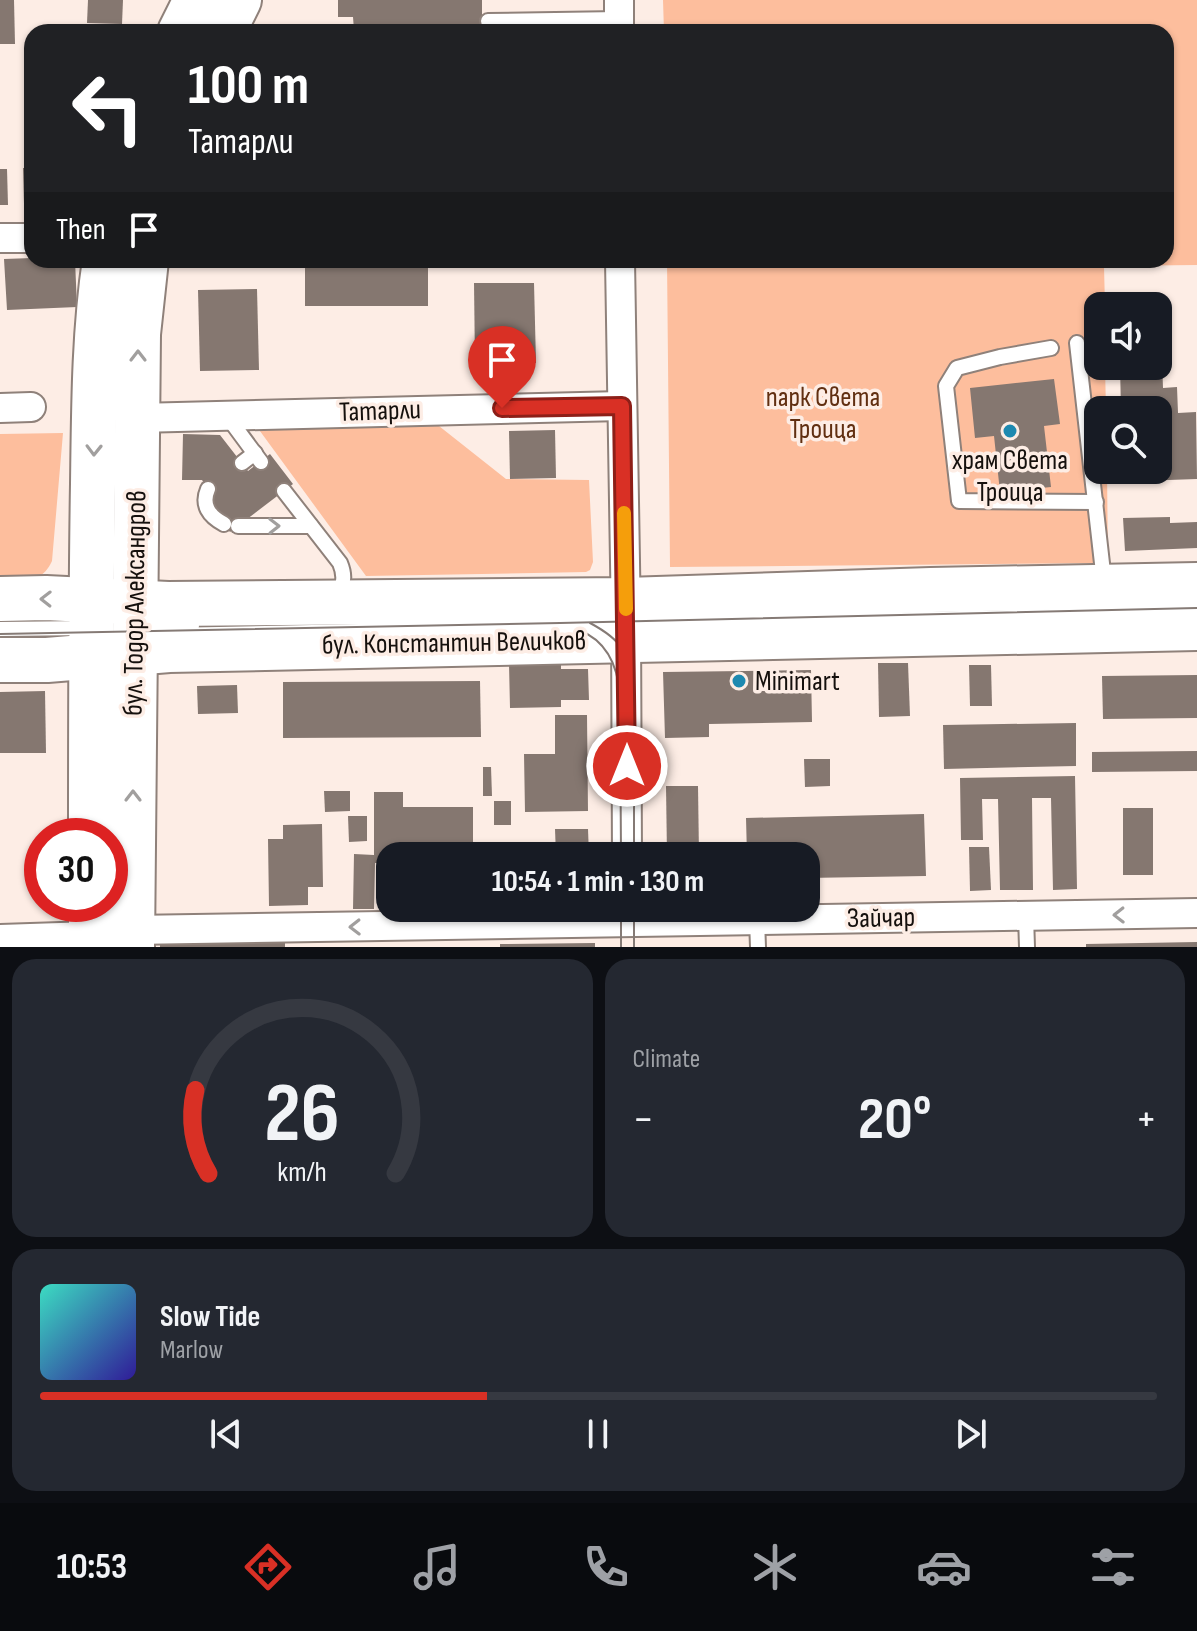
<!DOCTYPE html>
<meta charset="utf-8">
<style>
:root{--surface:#171b24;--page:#242831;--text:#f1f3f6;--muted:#9ea1a6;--line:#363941;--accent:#d93025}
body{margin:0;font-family:"Sofia Sans Condensed",sans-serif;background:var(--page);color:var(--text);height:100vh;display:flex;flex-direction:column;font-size:30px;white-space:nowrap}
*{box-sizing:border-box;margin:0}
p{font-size:26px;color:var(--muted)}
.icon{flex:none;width:44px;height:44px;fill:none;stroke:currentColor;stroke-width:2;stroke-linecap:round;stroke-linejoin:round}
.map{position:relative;height:947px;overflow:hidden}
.panel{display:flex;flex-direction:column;gap:12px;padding:12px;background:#0d0f14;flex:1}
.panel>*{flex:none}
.hud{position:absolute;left:24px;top:24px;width:1150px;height:244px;border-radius:24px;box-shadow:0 2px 6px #0004;background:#202124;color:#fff;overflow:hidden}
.controls{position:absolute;left:1084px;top:292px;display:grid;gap:16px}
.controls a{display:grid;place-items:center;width:88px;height:88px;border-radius:16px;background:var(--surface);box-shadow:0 2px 6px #0004;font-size:40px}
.speed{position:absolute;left:24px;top:818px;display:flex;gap:16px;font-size:40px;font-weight:700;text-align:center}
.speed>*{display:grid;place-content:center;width:104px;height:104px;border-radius:50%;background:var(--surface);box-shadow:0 2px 6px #0004;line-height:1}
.speed .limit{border:12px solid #d22;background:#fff;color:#111}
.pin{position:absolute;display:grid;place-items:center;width:68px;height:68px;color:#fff;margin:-82px -34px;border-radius:50% 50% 50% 0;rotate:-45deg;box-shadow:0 0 8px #0007}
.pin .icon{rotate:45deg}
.me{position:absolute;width:88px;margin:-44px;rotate:0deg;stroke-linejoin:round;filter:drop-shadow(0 0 6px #0008)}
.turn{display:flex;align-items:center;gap:28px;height:168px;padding:0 32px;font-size:36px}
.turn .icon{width:104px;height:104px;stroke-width:2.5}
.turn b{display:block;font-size:56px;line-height:68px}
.then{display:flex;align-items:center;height:76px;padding:0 32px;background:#0003;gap:16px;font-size:30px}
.big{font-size:60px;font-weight:700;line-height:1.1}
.panel .tile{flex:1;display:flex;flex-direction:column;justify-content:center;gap:12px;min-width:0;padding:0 28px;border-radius:24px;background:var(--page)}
.panel .dial{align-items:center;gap:0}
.dial svg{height:208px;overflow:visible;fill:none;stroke:var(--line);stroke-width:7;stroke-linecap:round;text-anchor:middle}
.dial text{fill:var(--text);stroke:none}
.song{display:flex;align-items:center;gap:24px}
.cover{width:96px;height:96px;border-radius:12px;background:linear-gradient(135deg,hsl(170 70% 55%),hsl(250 70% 35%))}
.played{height:8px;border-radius:4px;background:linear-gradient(90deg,var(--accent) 40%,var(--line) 40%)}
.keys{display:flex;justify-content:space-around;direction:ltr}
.heat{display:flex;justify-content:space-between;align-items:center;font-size:44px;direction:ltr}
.panel .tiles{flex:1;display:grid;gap:12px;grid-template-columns:1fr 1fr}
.tile:last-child{grid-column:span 2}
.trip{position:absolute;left:376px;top:842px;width:444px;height:80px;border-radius:24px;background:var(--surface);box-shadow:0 2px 6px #0004;font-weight:700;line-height:80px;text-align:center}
.menu{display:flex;height:128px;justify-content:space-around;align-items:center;background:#090b0e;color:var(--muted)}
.menu .icon{width:56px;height:56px}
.menu .on{color:var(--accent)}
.menu b{font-size:36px;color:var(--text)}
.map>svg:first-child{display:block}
.green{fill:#fdbe9d}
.building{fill:#857770}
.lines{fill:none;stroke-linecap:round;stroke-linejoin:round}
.lane-casing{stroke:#8f817a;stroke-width:18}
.street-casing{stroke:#8f817a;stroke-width:32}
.primary-casing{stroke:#8f817a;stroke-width:48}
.lane{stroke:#fff;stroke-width:14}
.street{stroke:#fff;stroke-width:28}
.primary{stroke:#fff;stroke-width:44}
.tram{stroke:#857a75;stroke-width:2}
.oneway{stroke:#a19f9e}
.route-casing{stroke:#8d1f18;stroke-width:20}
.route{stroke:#d93025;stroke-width:14}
.slow{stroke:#f59e0b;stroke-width:14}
.poi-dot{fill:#1e89b0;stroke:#fdede5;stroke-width:3}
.labels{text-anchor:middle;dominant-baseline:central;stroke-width:7;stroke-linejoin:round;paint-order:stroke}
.park-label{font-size:28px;fill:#612f11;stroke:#fdede5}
.street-label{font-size:28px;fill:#15100d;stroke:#fdede5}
.poi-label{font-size:28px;fill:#15100d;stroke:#fdede5}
</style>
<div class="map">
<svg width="1197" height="947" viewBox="0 0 1197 947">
<rect width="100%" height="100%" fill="#fdede5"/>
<g class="green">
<path d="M 663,0 L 1197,0 L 1197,265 L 1104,266 L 1105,306 L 1098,306 L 1098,366 L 1105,366 L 1106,410 L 1098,410 L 1098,470 L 1107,470 L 1108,563 L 670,567 L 667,260 L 1166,260 L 1166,32 L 664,32 Z"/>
<path d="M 439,426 L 506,479 L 589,480 L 593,562 L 590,570 L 586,572 L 366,576 L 257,427 Z"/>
<path d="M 63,433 L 52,561 C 41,585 23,580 0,580 L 0,434 Z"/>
</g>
<g class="building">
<path d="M 0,0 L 14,0 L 15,44 L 0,44 Z"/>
<path d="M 88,0 L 123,0 L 122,24 L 87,23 Z"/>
<path d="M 338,0 L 482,0 L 482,32 L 425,32 L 425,29 L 354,30 L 353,17 L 338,17 Z"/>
<path d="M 23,168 L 32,168 L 32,204 L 24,204 Z"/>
<path d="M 0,169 L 7,169 L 8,205 L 0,205 Z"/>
<path d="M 32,258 L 32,260 L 75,260 L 77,307 L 7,310 L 4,259 Z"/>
<rect x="305" y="265" width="123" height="41"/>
<path d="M 474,283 L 534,283 L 536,363 L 475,364 Z"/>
<path d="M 257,289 L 259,370 L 200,371 L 198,290 Z"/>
<path d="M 1158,361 L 1162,361 L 1163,388 L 1177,387 L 1178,413 L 1196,412 L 1197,479 L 1140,481 L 1140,470 L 1158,470 L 1158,410 L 1121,410 L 1120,366 L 1158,366 Z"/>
<path d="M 1054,379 L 1060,424 L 1044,426 L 1051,487 L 1000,492 L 994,436 L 975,438 L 970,388 Z"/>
<path d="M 555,430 L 556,478 L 510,479 L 509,431 Z"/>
<path d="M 183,434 L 220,435 L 248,471 L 270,454 L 293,484 L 230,532 L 208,502 L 214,497 L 202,480 L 182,480 Z"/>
<path d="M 1170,517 L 1170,523 L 1197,522 L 1197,548 L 1125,551 L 1123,518 Z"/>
<path d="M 878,663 L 908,663 L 910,716 L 879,717 Z"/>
<path d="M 509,664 L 561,664 L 561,669 L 588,669 L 589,700 L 561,700 L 561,707 L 510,708 Z"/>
<path d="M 969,665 L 991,665 L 992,706 L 970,706 Z"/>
<path d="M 811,670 L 812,722 L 709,724 L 709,737 L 665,738 L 663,672 Z"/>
<path d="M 1197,675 L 1197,718 L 1103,719 L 1102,676 Z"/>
<path d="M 480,681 L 481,737 L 283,738 L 283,682 Z"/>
<path d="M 237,685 L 238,713 L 198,714 L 197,686 Z"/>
<path d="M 45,691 L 46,753 L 0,753 L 0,692 Z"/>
<path d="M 555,715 L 587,715 L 588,811 L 525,812 L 524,754 L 555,754 Z"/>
<path d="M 1076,723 L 1076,766 L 944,769 L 943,725 Z"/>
<path d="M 1197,751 L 1197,771 L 1092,772 L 1092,752 Z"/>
<path d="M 804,759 L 830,759 L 830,786 L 805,787 Z"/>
<path d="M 483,767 L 491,767 L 492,796 L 483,796 Z"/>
<path d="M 1075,776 L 1077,889 L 1053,890 L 1051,798 L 1032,798 L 1033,890 L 1000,890 L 998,799 L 982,799 L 983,840 L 961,840 L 960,778 Z"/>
<path d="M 666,786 L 698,786 L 699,856 L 667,856 Z"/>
<path d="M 324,791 L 350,791 L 350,811 L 325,812 Z"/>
<path d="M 374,792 L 403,792 L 403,807 L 473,807 L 473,856 L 390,856 L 390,863 L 375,863 L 374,909 L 353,909 L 354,854 L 374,855 Z"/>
<rect x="494" y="801" width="17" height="24"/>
<rect x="1123" y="808" width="30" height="67"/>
<path d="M 924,814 L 926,876 L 806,878 L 806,856 L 747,856 L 746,818 Z"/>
<path d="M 348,816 L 367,816 L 367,841 L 349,842 Z"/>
<path d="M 322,824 L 323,887 L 308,887 L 308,905 L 269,906 L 268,839 L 283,839 L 283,825 Z"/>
<path d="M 555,829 L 588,829 L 589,856 L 556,856 Z"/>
<path d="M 969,847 L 989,847 L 991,890 L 970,891 Z"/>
<path d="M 285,941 L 285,947 L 160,947 L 160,943 Z"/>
<path d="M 1197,942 L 1197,947 L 1086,947 L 1086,944 Z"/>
<path d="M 595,943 L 595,947 L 500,947 L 500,944 Z"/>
</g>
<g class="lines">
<defs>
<g id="lane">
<path d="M 488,21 L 619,19"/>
<path d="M 1077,343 L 1104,581"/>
<path d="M 1051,348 L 1000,357 L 957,368 L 946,386 L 959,501 L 1096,502"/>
<path d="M 227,416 L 261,462"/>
<path d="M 242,463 L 255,453"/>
<path d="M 208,489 C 201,505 209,516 224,524"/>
<path d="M 284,491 L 340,563 C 345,575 345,586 335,596"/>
<path d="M 238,526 L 311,526"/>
<path d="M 140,627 L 192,626"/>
<path d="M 0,629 L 88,628"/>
<path d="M 1026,916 L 1027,947"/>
<path d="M 757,920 L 758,947"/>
</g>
<g id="street">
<path d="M 619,0 L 619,32"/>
<path d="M 0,238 L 32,238"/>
<path d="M 620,260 L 626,622 L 627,856"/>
<path d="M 0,408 L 31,407"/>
<path d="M 138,418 L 622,406"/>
<path d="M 132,930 L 1197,913"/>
<path d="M 0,939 L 91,936"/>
</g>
<g id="primary">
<path d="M 180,32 L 196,0"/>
<path d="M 223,32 L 239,0"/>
<path d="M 0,599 L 46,598 L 168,604 L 626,600 L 931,590 L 1197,585"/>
<path d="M 0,660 L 47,660 L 169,650 L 1197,628"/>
<path d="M 91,836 C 91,719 91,601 93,484 C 94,410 94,334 105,260"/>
<path d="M 91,947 L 91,904"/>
<path d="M 132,947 L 138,334 L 146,260"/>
</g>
</defs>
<use href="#lane" class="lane-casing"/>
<use href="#street" class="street-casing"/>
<use href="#primary" class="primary-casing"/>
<use href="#lane" class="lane"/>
<use href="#street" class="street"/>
<use href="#primary" class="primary"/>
<g class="tram">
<path d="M 590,623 C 624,641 629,654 634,690 L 634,856"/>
<path d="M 579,630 C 607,641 618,667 620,696 L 621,856"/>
<path d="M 0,634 L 560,623 L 1197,608"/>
<path d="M 621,908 L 621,947"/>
<path d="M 634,908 L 634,947"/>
</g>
</g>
<defs><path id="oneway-chevron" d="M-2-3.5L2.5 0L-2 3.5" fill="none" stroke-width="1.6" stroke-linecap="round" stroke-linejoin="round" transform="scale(2)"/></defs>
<g class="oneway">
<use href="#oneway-chevron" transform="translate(138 356) rotate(-90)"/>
<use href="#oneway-chevron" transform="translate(94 450) rotate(91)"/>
<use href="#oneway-chevron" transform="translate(274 526) rotate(-1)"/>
<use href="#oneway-chevron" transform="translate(46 599) rotate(-179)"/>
<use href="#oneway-chevron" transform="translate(133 796) rotate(-90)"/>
<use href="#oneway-chevron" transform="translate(1119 915) rotate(179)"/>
<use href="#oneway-chevron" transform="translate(355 927) rotate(179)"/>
</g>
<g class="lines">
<defs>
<path id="route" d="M 502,408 L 622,406 L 627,766"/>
</defs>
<use href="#route" class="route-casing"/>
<use href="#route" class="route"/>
<path class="slow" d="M 624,513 L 626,609"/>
</g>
<g class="poi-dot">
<circle cx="1010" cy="431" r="8"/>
<circle cx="739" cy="681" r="8"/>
</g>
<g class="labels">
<g class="park-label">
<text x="823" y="397">парк Света<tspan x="823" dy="32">Троица</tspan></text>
</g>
<g class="street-label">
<text transform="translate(380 411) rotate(-2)">Татарли</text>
<text transform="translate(135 603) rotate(-89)">бул. Тодор Александров</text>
<text transform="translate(454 643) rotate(-1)">бул. Константин Величков</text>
<text transform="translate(881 918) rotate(-1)">Зайчар</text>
</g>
<g class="poi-label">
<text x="1010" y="460">храм Света<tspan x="1010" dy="32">Троица</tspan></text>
<text x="755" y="681" text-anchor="start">Minimart</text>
</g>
</g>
</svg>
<div class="controls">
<a><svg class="icon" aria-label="sound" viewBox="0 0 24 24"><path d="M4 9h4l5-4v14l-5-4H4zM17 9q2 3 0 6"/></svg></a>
<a><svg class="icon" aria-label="search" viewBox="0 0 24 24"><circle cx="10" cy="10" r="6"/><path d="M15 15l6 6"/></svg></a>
</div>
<div class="speed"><div class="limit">30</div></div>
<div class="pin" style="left:502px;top:408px;background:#d93025"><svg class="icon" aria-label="arrive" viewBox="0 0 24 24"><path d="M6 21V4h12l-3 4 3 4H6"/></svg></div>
<svg class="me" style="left:627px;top:766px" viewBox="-20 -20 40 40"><circle r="17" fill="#d93025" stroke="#fff" stroke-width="3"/><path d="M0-11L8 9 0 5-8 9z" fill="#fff"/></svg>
<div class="trip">10:54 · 1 min · 130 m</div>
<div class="hud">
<div class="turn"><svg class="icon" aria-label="left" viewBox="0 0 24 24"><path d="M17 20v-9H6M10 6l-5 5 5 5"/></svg><div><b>100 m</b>Татарли</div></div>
<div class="then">Then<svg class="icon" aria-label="arrive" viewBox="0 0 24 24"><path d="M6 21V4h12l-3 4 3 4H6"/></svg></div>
</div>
</div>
<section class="panel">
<div class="tiles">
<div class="tile dial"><svg viewBox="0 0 100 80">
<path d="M14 69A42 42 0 1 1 86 69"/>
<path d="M14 69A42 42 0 0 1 9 37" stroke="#d93025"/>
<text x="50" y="56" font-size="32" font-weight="700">26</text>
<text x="50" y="72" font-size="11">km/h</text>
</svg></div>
<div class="tile"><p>Climate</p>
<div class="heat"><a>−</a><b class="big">20°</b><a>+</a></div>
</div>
<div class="tile">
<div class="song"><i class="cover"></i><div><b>Slow Tide</b><p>Marlow</p></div></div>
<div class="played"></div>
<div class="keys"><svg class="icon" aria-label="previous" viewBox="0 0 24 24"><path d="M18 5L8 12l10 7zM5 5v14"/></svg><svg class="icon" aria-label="pause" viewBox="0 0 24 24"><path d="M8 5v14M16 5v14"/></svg><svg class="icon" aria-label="next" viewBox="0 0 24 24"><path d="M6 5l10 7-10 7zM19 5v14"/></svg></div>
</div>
</div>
</section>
<nav class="menu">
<b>10:53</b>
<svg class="icon on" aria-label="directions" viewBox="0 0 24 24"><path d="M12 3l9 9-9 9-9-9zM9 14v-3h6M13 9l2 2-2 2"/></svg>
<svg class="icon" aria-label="music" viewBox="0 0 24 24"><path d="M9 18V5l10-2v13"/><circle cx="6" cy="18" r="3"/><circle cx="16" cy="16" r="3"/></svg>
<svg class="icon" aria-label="phone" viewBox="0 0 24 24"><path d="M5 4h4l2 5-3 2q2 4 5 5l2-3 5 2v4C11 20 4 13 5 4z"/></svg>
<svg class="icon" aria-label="climate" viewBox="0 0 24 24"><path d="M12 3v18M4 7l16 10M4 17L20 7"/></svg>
<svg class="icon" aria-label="car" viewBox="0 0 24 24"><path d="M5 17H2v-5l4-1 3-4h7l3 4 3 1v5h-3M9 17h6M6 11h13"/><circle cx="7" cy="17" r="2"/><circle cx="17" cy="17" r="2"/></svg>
<svg class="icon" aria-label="filters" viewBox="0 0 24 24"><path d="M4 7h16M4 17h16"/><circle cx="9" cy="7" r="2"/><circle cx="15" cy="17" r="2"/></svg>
</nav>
